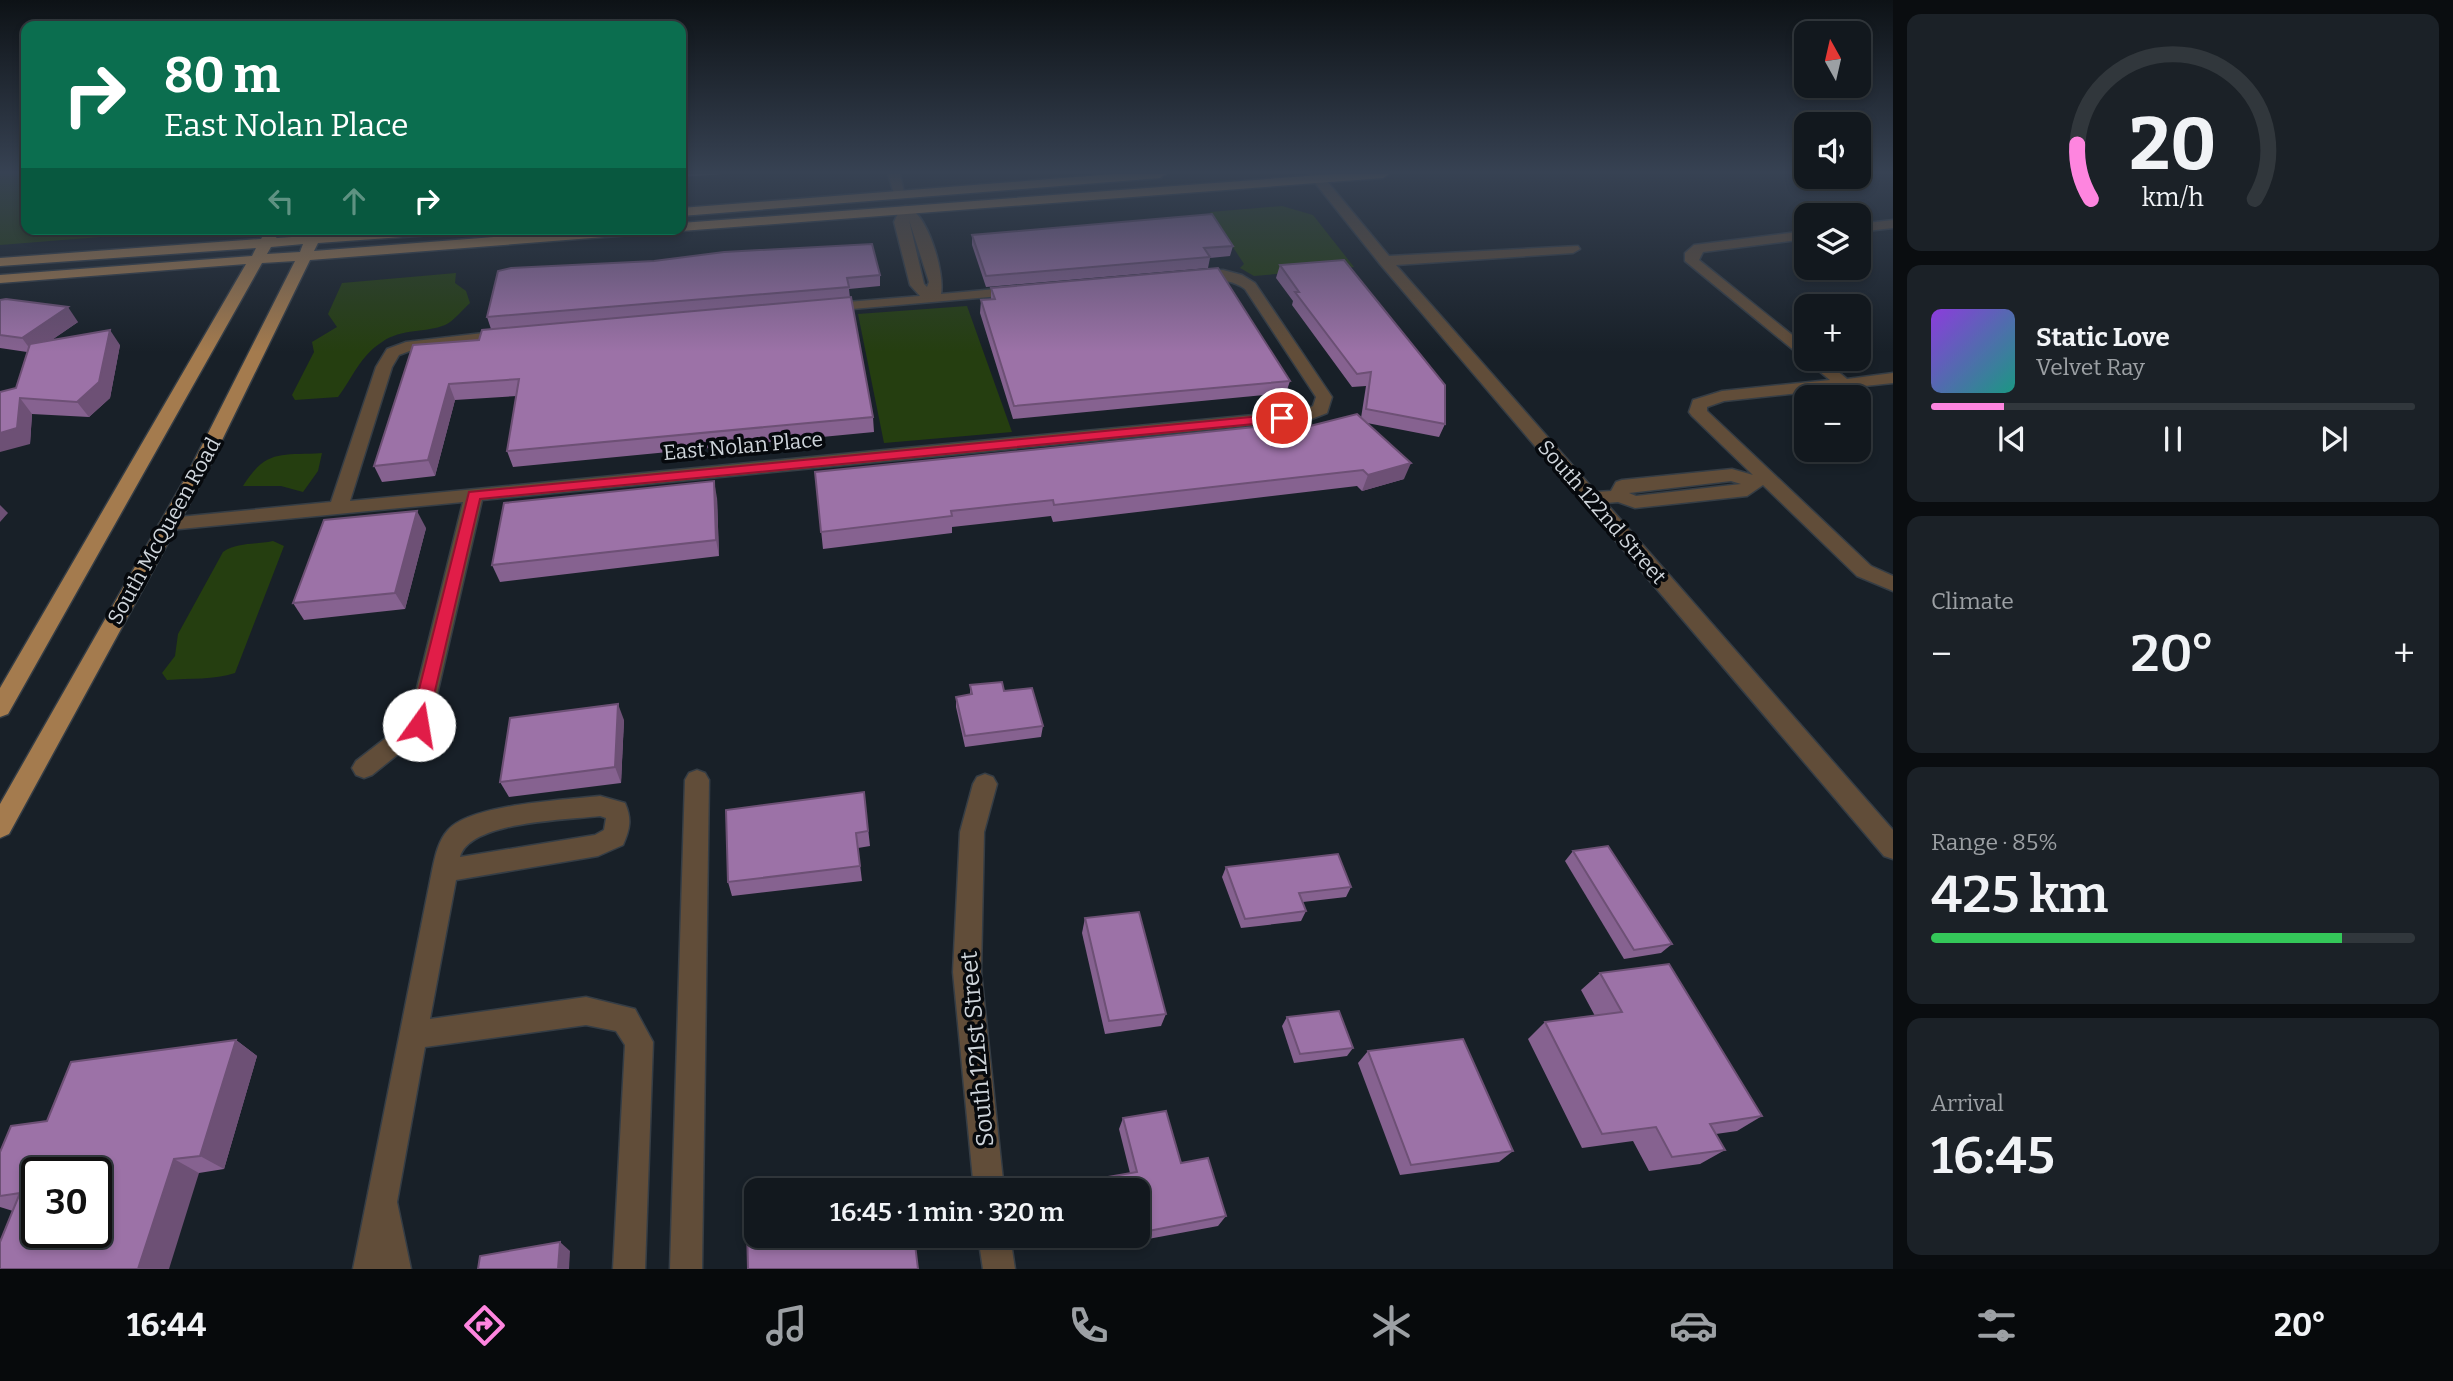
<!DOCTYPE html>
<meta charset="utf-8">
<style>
:root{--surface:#12181e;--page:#1b2127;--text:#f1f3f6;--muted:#9ca0a4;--line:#31373c;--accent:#fe85df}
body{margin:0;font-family:Bitter,serif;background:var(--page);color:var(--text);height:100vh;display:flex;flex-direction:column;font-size:26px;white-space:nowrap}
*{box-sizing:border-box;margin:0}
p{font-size:23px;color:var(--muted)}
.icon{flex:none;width:38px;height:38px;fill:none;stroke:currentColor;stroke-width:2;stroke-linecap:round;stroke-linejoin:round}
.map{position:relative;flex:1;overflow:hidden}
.panel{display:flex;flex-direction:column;gap:14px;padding:14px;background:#0a0d10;width:560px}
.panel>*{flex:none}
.hud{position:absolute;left:21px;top:21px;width:665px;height:214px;border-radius:14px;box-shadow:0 4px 10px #0003,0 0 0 2px var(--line);background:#0b6e4f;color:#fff;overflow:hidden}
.needle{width:46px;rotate:352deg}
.tools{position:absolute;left:1794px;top:21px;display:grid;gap:14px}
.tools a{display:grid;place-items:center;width:77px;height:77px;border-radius:14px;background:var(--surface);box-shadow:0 4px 10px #0003,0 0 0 2px var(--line);font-size:35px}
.speed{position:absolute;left:21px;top:1157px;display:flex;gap:14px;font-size:35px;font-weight:700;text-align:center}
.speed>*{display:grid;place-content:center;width:91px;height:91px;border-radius:50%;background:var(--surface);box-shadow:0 4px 10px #0003,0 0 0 2px var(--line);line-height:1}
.speed .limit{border:4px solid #111;border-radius:10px;background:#fff;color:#111}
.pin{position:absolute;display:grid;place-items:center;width:60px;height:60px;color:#fff;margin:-30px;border:4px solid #fff;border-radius:50%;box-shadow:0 2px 7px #0007}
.me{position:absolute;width:77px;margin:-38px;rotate:13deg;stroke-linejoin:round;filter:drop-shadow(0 0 5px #0008)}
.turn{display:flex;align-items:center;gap:24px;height:147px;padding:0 28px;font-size:32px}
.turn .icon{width:91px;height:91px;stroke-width:2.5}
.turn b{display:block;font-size:49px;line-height:60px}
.lanes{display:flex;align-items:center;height:66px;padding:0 28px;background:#0003;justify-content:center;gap:35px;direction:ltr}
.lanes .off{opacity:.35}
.big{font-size:52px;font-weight:600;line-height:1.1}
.panel .tile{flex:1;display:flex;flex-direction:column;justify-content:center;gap:10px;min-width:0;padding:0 24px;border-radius:14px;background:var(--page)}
.panel .dial{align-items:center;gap:0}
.dial svg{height:182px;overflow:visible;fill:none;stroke:var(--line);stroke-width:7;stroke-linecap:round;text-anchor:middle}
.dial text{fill:var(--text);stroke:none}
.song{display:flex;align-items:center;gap:21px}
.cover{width:84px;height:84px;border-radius:10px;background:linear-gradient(135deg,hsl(270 70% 55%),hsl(170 70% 35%))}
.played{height:7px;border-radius:4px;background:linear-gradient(90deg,var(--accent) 15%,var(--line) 15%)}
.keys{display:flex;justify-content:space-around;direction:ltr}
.heat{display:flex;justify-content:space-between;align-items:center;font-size:38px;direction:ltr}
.charge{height:10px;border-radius:5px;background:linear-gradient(90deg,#34c759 85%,var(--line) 0)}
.trip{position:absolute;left:744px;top:1178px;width:406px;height:70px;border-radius:14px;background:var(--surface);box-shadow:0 4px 10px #0003,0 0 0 2px var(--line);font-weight:600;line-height:70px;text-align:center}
.menu{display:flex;height:112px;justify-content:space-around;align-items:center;background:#070a0c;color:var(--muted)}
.menu .icon{width:49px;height:49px}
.menu .selected{color:var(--accent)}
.menu b{font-size:32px;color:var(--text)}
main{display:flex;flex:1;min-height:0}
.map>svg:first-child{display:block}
.green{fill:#253e10}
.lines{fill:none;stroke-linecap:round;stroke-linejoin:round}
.minor-casing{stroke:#353d45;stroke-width:3}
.major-casing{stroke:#353d45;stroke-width:3}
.minor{fill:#614d39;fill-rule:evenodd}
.major{fill:#a47b4e;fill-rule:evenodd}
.wall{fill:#866290}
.shaded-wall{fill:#6d5075}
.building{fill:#9c72a7;stroke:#6d5075;stroke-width:2;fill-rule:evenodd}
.route{fill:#e11d48;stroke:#92132f;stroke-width:2}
.labels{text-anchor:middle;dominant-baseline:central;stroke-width:7;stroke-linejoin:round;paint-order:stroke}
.street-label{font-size:21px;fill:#cfd5db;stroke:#06090d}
.near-street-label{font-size:24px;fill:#cfd5db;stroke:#06090d}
</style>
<main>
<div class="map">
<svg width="1893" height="1269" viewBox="0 0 1893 1269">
<rect width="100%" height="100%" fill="#182028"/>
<g class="green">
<path d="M 0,174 L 26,174 L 26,229 L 201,229 L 0,245 Z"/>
<path d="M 1282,206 L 1313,215 L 1354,267 L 1254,276 L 1240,268 L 1244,264 L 1210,212 Z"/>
<path d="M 456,273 L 455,283 L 466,291 L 470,303 C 463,309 454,321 445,325 C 426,333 402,328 382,342 C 360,356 353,377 338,397 L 295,400 L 292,395 L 314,352 L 312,342 L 337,327 L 328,314 L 342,283 Z"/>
<path d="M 967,306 L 1012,432 L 884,443 L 858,314 Z"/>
<path d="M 322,453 L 318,471 L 303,492 L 281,486 L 243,486 C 267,448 281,456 322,453 Z"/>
<path d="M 273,541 L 284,546 L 235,673 C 214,680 190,678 167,680 L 162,673 L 175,656 L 178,634 L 223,552 C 238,542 255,545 273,541 Z"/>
</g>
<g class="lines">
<defs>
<g id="minor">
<path d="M 888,174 L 900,174 L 905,197 L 895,197 Z"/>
<path d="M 1308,174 L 1321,174 L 1389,256 L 1578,246 L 1580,249 L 1573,253 L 1396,265 L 1596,492 L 1611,491 L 1616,482 L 1622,480 L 1732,469 L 1753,475 L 1692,416 L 1689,412 L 1693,400 L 1722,391 L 1830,380 L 1685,261 L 1685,253 L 1694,245 L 1806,231 L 1806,239 L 1703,252 L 1699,260 L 1806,346 L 1806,359 L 1823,359 L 1847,379 L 1893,373 L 1893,383 L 1724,401 L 1707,407 L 1707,411 L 1871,566 L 1893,576 L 1893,591 L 1857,576 L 1763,485 L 1747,496 L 1635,508 L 1618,502 L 1606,503 L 1893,830 L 1893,859 L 1884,856 L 1380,264 ZM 1731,481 L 1741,484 L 1636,496 L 1629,493 Z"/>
<path d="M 906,206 C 928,213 945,273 941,294 L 1018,287 L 1025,291 L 1023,294 L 818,312 L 818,306 L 823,304 L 920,296 L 910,285 L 894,222 L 901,207 ZM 909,220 L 929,282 L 927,287 L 924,284 Z"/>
<path d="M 1893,220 L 1893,228 L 1858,232 L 1858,224 Z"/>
<path d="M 1223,270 L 1242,275 L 1255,283 L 1332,397 L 1327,413 L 1309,420 L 482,500 L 430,725 L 427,731 L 372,775 L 364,778 L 356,775 L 352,768 L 356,761 L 409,720 L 463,502 L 169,530 L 159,524 L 169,518 L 331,502 L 376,367 L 387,349 L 406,342 L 509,330 L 517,335 L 515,338 L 415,349 L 399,355 L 392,367 L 350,501 L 1305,410 L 1313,406 L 1316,397 L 1245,289 C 1223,273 1197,285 1186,275 L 1193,271 Z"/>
<path d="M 697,770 L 705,773 L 709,780 L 702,1269 L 670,1269 L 685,780 L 689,773 Z"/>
<path d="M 985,774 L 993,777 L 997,784 L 984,832 L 981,972 L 1004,1190 L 974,1190 L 953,972 L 960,832 L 973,784 L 977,777 Z"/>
<path d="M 600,796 L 625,803 C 632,819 630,829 623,845 L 598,856 L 456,880 L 430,1019 L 586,997 L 635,1009 L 653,1042 L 645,1269 L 613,1269 L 625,1045 L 616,1031 L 586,1025 L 425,1047 L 397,1202 L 411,1269 L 353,1269 L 432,871 C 435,857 438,841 448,830 C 471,804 565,800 600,796 ZM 600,816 L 606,818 L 604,830 L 595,835 L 460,857 C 469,821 568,820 600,816 Z"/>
<path d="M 978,1236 L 1010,1236 L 1015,1269 L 983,1269 Z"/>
</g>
<g id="major">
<path d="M 1113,174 L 1166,174 L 1160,178 L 681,216 L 681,208 Z"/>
<path d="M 1334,174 L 1389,174 L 1383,178 L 681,231 L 676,229 L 681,229 L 681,223 Z"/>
<path d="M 267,229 L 281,229 L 276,238 L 308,236 L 311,229 L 325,229 L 322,235 L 398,229 L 466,229 L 459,233 L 318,243 L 314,251 L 598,229 L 663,229 L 656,233 L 310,260 L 204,477 L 9,834 L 0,838 L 0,804 L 186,477 L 295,261 L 262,263 L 8,714 L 0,717 L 0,688 L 246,264 L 0,283 L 0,275 L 252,256 L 256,248 L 0,266 L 0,258 L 261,239 ZM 303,244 L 300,252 L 267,254 L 271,247 Z"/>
</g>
</defs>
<use href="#minor" class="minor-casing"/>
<use href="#major" class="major-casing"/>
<use href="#minor" class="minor"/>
<use href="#major" class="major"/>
</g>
<g class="wall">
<path d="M 681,174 L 724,174 L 681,177 Z"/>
<path d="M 972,235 L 1233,246 L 1230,256 L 1210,258 L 1208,268 L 986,287 L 972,245 Z"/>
<path d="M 1280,265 L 1445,424 L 1439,437 L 1367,423 L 1404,479 L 1362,491 L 1357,486 L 1053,522 L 1051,516 L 952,527 L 952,533 L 823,549 L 815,472 L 1298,429 L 1361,418 L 1366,386 L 1352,387 L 1292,305 L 1293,301 L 1276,278 Z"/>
<path d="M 498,271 L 880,275 L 880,286 L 849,289 L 850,298 L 873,417 L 874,432 L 513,467 L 507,451 L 517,396 L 455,400 L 435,476 L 382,482 L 374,466 L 479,340 L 491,329 L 487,317 Z"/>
<path d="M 991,288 L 1290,381 L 1286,393 L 1013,419 L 980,313 L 981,300 L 991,299 Z"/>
<path d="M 0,300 L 78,322 L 50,341 L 120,345 L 110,398 L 89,417 L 32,414 L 30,444 L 16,388 L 27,352 L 0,348 Z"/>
<path d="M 717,498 L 719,556 L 500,582 L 492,565 Z"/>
<path d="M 426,528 L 405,609 L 304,620 L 293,603 Z"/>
<path d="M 970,685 L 1004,691 L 1043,726 L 1041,737 L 965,747 L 956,707 L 956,697 L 970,695 Z"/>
<path d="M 624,720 L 621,783 L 509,797 L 500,782 Z"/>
<path d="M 864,792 L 870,846 L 858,848 L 862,881 L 732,896 L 728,882 Z"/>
<path d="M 1573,851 L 1672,944 L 1661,953 L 1624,959 L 1565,861 Z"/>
<path d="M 1226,867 L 1351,887 L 1346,897 L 1303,902 L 1306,911 L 1301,921 L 1241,928 L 1222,877 Z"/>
<path d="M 1085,918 L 1166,1014 L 1161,1026 L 1105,1034 L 1082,933 Z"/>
<path d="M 1600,973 L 1762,1116 L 1737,1131 L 1716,1134 L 1725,1150 L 1700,1164 L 1649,1171 L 1633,1141 L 1582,1148 L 1528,1039 L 1545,1022 L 1595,1016 L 1581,990 Z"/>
<path d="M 1287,1017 L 1353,1048 L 1347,1056 L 1294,1063 L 1282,1026 Z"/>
<path d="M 236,1040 L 257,1056 L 224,1169 L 199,1173 L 13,1211 L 0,1207 L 0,1152 L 47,1121 Z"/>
<path d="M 1368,1051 L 1513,1151 L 1499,1162 L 1400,1175 L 1358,1063 Z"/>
<path d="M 1123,1118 L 1181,1163 L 1226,1216 L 1218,1226 L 1105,1247 L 1103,1236 L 1138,1236 L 1138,1190 L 1092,1190 L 1096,1179 L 1130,1173 L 1119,1129 Z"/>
</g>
<g class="shaded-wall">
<path d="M 68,307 L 78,322 L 33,353 L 22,338 Z"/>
<path d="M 110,330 L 120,345 L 110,398 L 89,417 L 77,402 Z"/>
<path d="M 449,384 L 455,400 L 435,476 L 428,460 Z"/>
<path d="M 20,398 L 32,414 L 30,444 L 0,452 L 0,433 Z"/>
<path d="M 1411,463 L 1404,479 L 1362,491 L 1368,475 Z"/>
<path d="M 714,481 L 717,498 L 719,556 L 716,540 Z"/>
<path d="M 0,505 L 8,513 L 0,522 Z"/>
<path d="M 417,511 L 426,528 L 405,609 L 395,593 Z"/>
<path d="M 618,704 L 624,720 L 621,783 L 615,767 Z"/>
<path d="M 236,1040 L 257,1056 L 224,1169 L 200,1156 Z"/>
<path d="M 174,1159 L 199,1173 L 169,1269 L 138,1269 Z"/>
<path d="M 560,1242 L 570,1251 L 569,1269 L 558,1269 Z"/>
</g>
<g class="building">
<path d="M 1212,214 L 1233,246 L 1204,248 L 1210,257 L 986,276 L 972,235 Z"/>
<path d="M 872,244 L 880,275 L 847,278 L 849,287 L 487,317 L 498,271 L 511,268 L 654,261 L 724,252 Z"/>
<path d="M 1344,260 L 1445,385 L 1445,424 L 1366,409 L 1371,372 L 1357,374 L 1295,292 L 1299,292 L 1280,265 Z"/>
<path d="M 1218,268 L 1290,381 L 1014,406 L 981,300 L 995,299 L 991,288 Z"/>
<path d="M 851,297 L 873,417 L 507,451 L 519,379 L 449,384 L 428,460 L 374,466 L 413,345 L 479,340 L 482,330 Z"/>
<path d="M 6,299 L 68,307 L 22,338 L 0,335 L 0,300 Z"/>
<path d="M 110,330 L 99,382 L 77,402 L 20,398 L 17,428 L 0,433 L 0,392 L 16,388 L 30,344 Z"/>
<path d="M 1357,414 L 1411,463 L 1368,475 L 1363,470 L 1054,505 L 1053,500 L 951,511 L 952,516 L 821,532 L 815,472 L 1294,423 L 1298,429 Z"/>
<path d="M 714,481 L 716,540 L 492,565 L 504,503 Z"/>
<path d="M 417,511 L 395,593 L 293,603 L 324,520 Z"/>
<path d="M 1002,682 L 1004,691 L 1032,688 L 1043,726 L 965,736 L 956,697 L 972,694 L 970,685 Z"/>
<path d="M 618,704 L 615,767 L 500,782 L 510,718 Z"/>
<path d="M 864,792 L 868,831 L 856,833 L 860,866 L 728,882 L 726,810 Z"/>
<path d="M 1608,846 L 1672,944 L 1634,950 L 1573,851 Z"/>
<path d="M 1338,854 L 1351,887 L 1299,893 L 1306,911 L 1245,919 L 1226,867 Z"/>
<path d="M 1139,912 L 1166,1014 L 1109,1021 L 1085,918 Z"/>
<path d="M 1669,964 L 1762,1116 L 1710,1124 L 1725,1150 L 1672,1157 L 1656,1127 L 1602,1134 L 1545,1022 L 1622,1012 L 1600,973 Z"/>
<path d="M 1339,1011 L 1353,1048 L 1300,1054 L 1287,1017 Z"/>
<path d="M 1463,1039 L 1513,1151 L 1411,1165 L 1368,1051 Z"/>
<path d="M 236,1040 L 200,1156 L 174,1159 L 138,1269 L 0,1269 L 0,1242 L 20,1193 L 0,1196 L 0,1152 L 11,1126 L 47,1121 L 71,1062 ZM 37,1172 L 96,1172 L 96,1232 L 37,1232 Z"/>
<path d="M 1166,1111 L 1181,1163 L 1208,1158 L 1226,1216 L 1138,1233 L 1138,1190 L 1098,1190 L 1096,1179 L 1137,1172 L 1123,1118 Z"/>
<path d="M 756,1226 L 756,1236 L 914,1236 L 918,1269 L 748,1269 L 747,1227 Z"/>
<path d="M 1109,1236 L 1123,1236 L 1109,1238 Z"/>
<path d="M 560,1242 L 558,1269 L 478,1269 L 480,1256 Z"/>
</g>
<linearGradient id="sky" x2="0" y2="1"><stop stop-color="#0d1216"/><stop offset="0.49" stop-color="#374253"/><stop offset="1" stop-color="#374253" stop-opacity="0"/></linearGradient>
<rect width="1893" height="352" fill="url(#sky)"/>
<path class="route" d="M 1282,414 L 1288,418 L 1286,421 L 480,499 L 427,725 L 419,732 L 410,725 L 469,492 Z"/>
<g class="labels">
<g class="street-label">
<text transform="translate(743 446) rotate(-5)">East Nolan Place</text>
<text transform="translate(1602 512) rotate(49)">South 122nd Street</text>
<text transform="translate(164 531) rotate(-61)">South McQueen Road</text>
</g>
<g class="near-street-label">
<text transform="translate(977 1049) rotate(-95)">South 121st Street</text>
</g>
</g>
</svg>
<div class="tools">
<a><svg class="needle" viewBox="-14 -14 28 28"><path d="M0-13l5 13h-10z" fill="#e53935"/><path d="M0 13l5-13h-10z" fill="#9ca0a4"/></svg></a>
<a><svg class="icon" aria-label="sound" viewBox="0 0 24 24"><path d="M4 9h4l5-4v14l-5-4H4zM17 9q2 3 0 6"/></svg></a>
<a><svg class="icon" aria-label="layers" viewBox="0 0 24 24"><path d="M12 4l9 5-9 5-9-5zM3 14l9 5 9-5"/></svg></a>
<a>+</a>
<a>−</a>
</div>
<div class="speed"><div class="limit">30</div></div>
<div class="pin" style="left:1282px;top:418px;background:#d93025"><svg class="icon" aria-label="arrive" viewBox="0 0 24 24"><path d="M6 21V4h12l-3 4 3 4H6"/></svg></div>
<svg class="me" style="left:419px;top:725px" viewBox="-20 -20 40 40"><circle r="19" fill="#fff"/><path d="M0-13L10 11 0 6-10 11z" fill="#e11d48"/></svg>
<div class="trip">16:45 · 1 min · 320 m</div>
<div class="hud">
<div class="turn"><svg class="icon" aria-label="right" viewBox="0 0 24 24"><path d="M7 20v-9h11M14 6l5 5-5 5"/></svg><div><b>80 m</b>East Nolan Place</div></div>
<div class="lanes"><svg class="icon off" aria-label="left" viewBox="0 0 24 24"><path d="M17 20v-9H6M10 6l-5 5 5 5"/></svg><svg class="icon off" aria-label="ahead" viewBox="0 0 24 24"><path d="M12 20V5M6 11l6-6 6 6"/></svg><svg class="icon" aria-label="right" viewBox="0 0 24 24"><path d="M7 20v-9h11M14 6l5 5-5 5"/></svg></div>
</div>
</div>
<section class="panel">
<div class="tile dial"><svg viewBox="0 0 100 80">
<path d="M14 69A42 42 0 1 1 86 69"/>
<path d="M14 69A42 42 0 0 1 8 45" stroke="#fe85df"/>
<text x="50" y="56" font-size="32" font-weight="700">20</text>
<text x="50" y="72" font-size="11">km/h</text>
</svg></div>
<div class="tile">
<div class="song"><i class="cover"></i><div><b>Static Love</b><p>Velvet Ray</p></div></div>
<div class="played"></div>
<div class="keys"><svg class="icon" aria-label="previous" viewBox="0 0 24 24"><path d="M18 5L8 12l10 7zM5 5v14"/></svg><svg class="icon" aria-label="pause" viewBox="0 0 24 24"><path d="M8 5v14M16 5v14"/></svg><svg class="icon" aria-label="next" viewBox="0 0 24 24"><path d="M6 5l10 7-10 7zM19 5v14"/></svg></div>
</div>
<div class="tile"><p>Climate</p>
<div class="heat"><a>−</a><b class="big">20°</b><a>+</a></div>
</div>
<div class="tile"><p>Range · 85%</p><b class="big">425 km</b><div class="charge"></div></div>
<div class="tile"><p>Arrival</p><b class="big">16:45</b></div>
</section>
</main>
<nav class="menu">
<b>16:44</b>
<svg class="icon selected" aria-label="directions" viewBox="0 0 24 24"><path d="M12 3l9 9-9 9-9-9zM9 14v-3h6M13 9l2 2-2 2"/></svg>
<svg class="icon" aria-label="music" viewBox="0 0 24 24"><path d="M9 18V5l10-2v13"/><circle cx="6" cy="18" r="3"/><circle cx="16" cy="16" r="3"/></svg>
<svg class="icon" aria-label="phone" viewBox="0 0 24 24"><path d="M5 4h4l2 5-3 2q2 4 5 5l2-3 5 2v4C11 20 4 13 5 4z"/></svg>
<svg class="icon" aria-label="climate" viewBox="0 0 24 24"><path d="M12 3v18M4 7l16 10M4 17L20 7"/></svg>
<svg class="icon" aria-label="car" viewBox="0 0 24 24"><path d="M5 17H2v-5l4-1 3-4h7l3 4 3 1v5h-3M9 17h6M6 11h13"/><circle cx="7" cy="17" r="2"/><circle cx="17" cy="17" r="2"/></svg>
<svg class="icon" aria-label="filters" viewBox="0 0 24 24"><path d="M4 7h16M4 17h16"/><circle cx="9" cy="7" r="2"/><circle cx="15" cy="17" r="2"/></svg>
<b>20°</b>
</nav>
